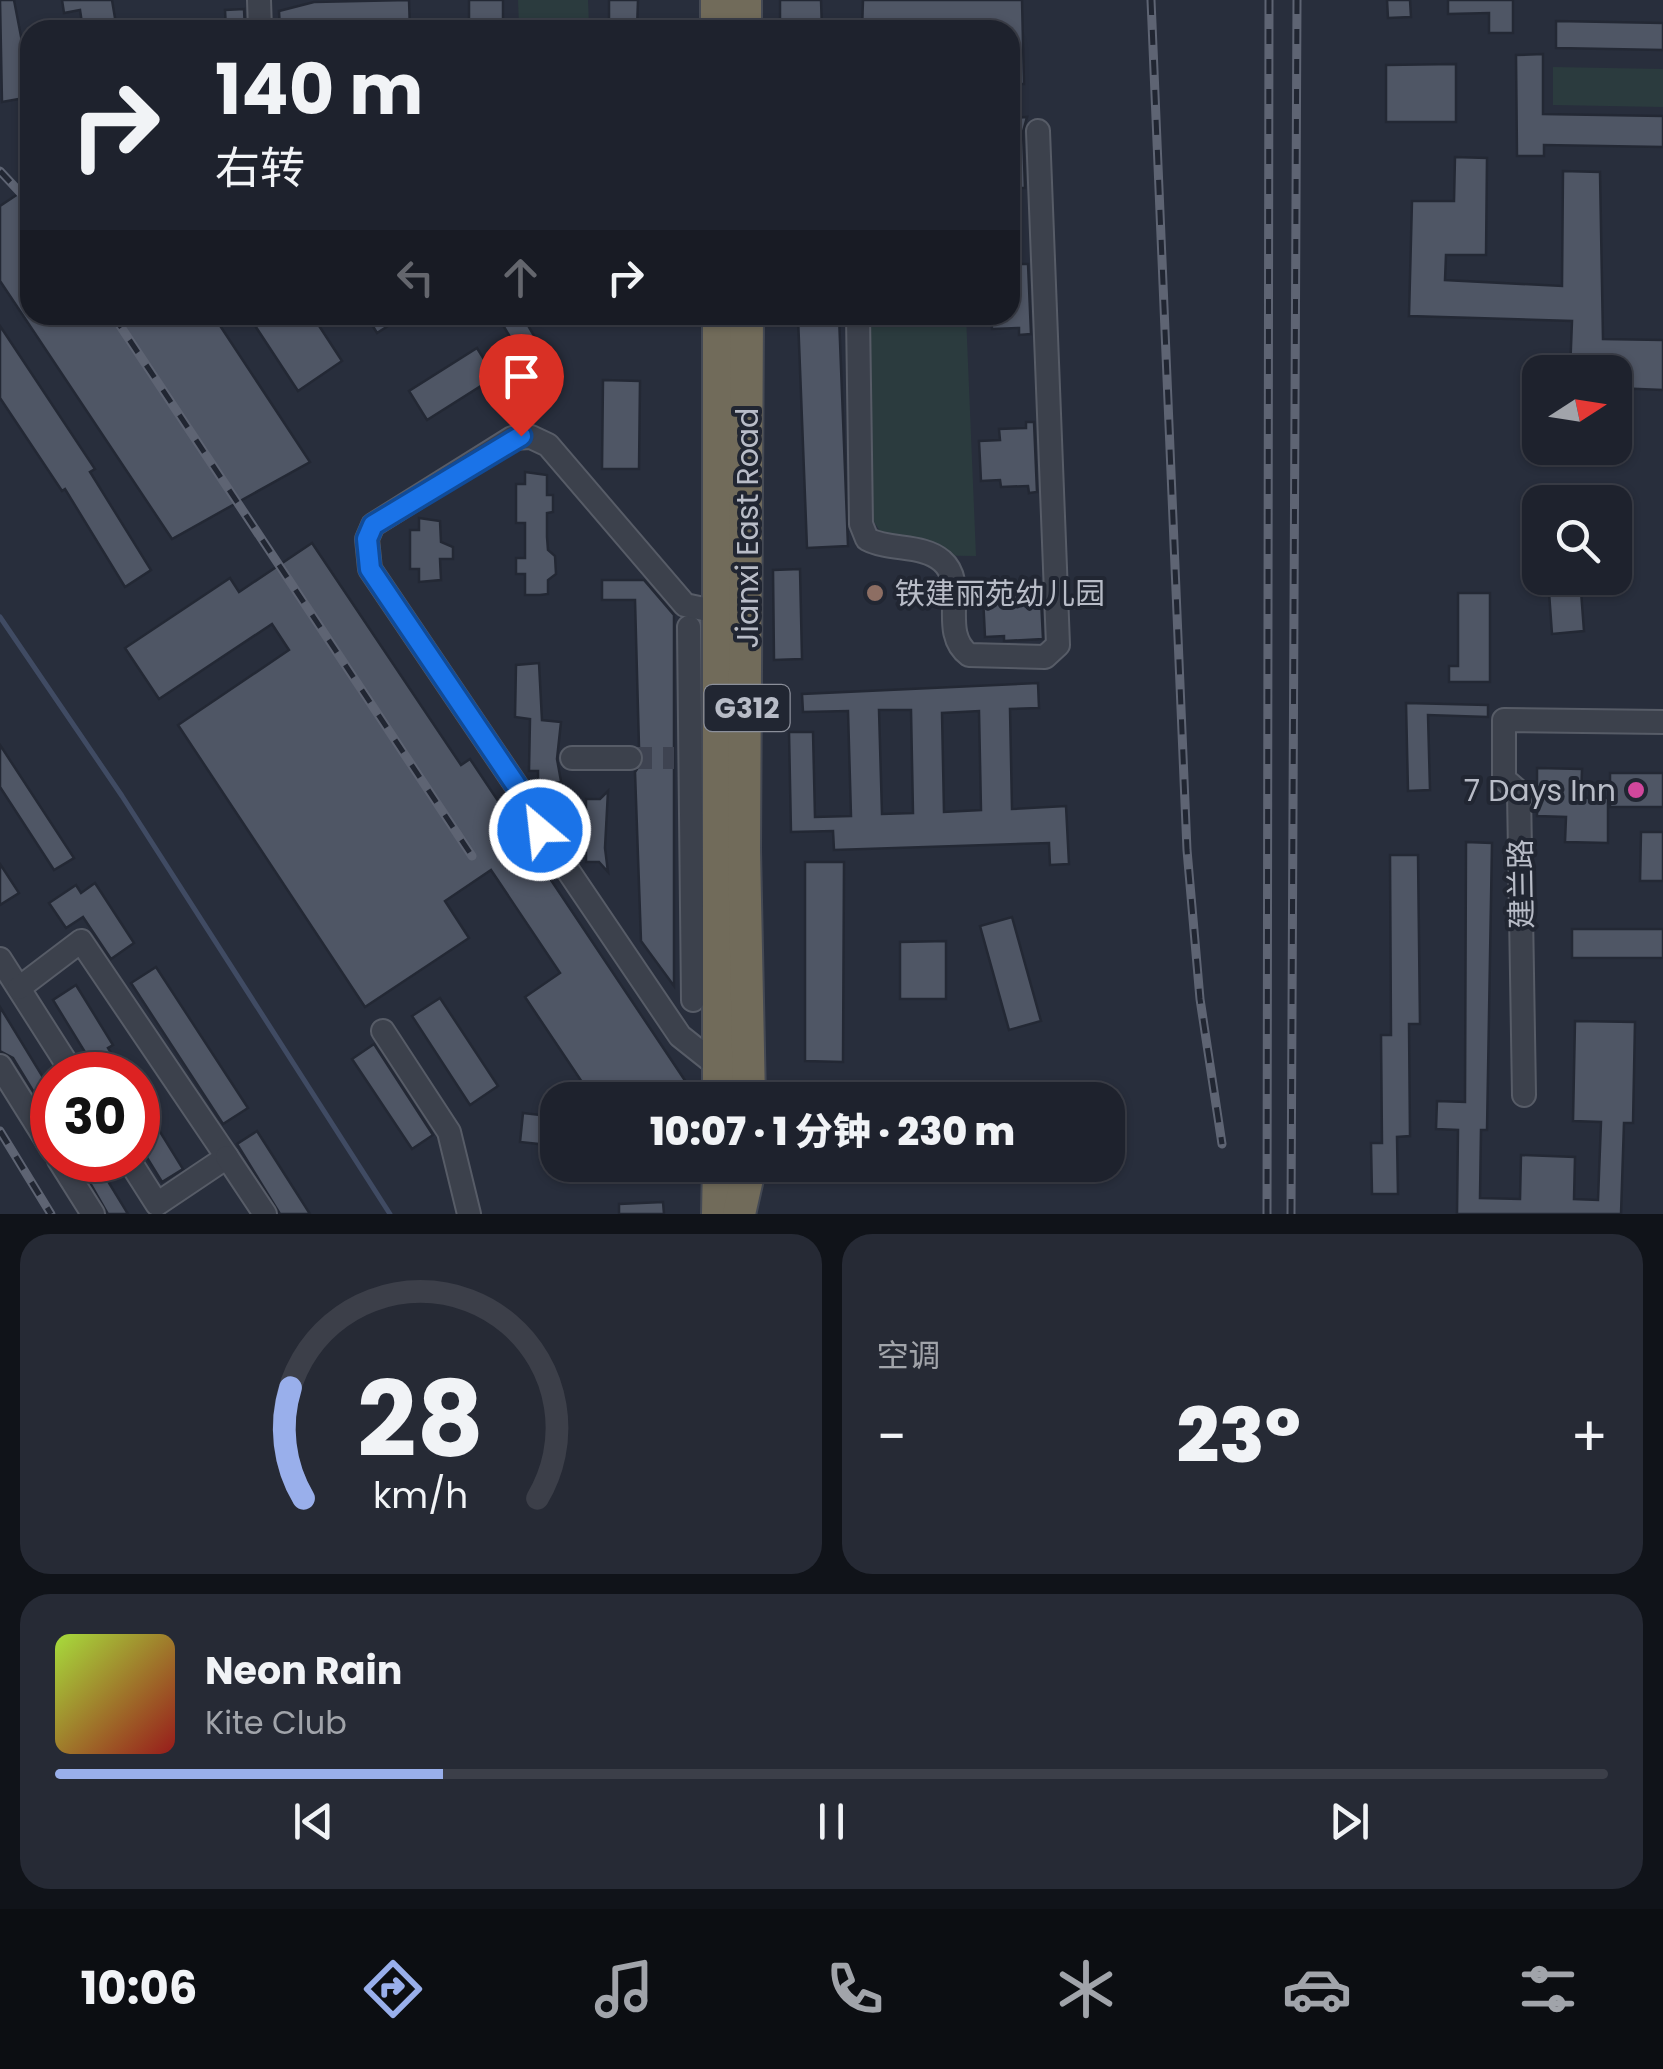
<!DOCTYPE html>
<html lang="zh">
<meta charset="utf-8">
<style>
:root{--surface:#1e222d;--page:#262a35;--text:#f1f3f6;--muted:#a1a4aa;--line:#3c3f49;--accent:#99afeb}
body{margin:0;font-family:Poppins,"Noto Sans SC",sans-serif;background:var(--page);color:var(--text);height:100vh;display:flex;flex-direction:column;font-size:38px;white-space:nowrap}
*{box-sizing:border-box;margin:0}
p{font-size:32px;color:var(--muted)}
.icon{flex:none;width:55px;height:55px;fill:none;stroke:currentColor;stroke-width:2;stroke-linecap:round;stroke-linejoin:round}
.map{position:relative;height:1214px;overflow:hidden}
.side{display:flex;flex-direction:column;gap:20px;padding:20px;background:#101319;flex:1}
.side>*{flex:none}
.top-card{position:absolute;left:20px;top:20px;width:1000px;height:305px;border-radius:30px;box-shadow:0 2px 8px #0004,0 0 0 2px var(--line);background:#1e222d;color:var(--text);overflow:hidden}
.needle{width:65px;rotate:78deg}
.buttons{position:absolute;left:1522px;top:355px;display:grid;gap:20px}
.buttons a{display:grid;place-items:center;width:110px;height:110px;border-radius:20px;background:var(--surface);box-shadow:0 2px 8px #0004,0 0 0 2px var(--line);font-size:50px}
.speed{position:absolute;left:30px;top:1052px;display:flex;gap:20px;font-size:50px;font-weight:700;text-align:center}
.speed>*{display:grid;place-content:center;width:130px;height:130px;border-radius:50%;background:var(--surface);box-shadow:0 2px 8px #0004,0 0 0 2px var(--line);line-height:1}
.speed .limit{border:15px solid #d22;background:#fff;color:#111}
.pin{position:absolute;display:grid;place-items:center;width:85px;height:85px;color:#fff;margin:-102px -42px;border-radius:50% 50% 50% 0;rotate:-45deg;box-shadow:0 0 10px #0007}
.pin .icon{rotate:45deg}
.me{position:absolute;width:110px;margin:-55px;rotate:332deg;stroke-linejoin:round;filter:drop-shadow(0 0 8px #0008)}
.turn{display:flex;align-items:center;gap:35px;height:210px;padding:0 30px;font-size:45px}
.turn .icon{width:130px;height:130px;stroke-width:2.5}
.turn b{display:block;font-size:70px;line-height:85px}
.lanes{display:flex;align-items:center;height:95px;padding:0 30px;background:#0003;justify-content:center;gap:50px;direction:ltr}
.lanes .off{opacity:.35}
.big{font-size:75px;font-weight:800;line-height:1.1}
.side .tile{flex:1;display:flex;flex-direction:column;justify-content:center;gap:15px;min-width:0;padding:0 35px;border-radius:30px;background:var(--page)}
.side .dial{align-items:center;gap:0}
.dial svg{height:260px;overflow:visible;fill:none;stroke:var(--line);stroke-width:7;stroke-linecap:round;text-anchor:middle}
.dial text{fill:var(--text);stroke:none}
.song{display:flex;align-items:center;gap:30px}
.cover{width:120px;height:120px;border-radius:15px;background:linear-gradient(135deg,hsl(80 70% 55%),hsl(0 70% 35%))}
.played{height:10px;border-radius:5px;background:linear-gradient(90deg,var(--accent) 25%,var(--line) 25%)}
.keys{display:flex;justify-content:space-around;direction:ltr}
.heat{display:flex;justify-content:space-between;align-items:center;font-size:55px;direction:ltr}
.side .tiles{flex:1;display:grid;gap:20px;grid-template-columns:1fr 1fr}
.tile:last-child{grid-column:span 2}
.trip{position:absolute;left:540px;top:1082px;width:585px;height:100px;border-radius:30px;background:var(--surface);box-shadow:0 2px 8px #0004,0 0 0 2px var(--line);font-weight:800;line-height:100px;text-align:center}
.tabs{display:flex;height:160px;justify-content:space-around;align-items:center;background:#0c0e12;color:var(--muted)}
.tabs .icon{width:70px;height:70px}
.tabs .on{color:var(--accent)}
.tabs b{font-size:45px;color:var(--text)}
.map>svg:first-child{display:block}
.green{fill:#2b3b3e}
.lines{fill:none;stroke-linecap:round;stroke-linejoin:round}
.stream{stroke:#404b63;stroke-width:5}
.building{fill:#4f5665;stroke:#232834;stroke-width:2.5;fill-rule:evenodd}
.minor-tunnel{stroke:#3e4351;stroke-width:22;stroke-dasharray:22 11;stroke-linecap:butt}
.minor-casing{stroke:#575c67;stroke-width:26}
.highway-casing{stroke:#444954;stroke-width:36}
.minor{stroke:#3c414c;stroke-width:22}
.highway{stroke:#716b5a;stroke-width:32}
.rail-casing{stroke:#5e6473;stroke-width:9}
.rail{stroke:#212632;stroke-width:5;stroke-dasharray:15;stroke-linecap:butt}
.route-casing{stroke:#114b97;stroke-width:25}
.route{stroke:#1a73e8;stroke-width:18}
.education-dot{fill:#8d6e63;stroke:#212632;stroke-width:4}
.hotel-dot{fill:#d1479c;stroke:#212632;stroke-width:4}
.labels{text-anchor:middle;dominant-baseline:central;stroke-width:8;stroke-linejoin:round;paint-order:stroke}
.shield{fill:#212632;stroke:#8b8f9a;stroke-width:2.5}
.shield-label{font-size:28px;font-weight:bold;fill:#b8bcc7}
.street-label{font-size:30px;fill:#b8bcc7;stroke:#212632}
.poi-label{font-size:30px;fill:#b8bcc7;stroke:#212632;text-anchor:start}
</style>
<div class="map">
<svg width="1663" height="1214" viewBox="0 0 1663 1214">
<rect width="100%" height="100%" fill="#282e3c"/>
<g class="green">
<path d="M 518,0 L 588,0 L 589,24 L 519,25 Z"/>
<path d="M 1553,67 L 1663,69 L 1663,107 L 1553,105 Z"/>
<path d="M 868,315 L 966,315 L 976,556 L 896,555 L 872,519 Z"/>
</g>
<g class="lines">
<path class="stream" d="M 0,617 L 122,796 L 390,1214"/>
</g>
<g class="building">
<path d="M 0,0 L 14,0 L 30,83 L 30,97 L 2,102 Z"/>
<path d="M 62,0 L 112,0 L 117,30 L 83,30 L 80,10 L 64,13 Z"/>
<path d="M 409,0 L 410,30 L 280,30 L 279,11 L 314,2 Z"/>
<rect x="469" y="0" width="34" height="30"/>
<path d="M 609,0 L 638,0 L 637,30 L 609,30 Z"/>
<path d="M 780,0 L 821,0 L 822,30 L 780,30 Z"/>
<path d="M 863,0 L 1022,0 L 1024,84 L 1010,84 L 1010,30 L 862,30 Z"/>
<path d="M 1387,0 L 1410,0 L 1411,17 L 1388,18 Z"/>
<path d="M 1448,0 L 1513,0 L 1513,33 L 1489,33 L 1489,13 L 1448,14 Z"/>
<path d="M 244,9 L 245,30 L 226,30 L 225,10 Z"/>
<path d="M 1556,21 L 1663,23 L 1663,50 L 1556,48 Z"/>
<path d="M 1543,54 L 1543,114 L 1663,116 L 1663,147 L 1544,145 L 1544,156 L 1517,156 L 1516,55 Z"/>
<path d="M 1456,64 L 1456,122 L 1386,122 L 1386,65 Z"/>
<path d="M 1027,117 L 1023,132 L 1025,188 L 1017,188 L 1016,182 L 1010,182 L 1010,124 L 1014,124 L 1014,118 Z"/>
<path d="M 1455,157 L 1487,158 L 1486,255 L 1446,255 L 1445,280 L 1562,286 L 1563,171 L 1600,172 L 1603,339 L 1663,340 L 1663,390 L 1615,388 L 1615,372 L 1570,372 L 1572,321 L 1409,316 L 1412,201 L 1454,201 Z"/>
<path d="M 30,186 L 30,315 L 213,315 L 310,462 L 172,539 L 0,281 L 0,206 Z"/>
<path d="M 1017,264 L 1028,264 L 1031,334 L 1019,335 L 1019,328 L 992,329 L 991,315 L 1010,315 L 1010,270 L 1017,270 Z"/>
<path d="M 248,315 L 312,315 L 342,361 L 298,391 Z"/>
<path d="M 366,315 L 405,315 L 377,333 Z"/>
<path d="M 497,315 L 522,315 L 547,358 L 529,369 Z"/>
<path d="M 839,316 L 848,546 L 807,548 L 798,317 Z"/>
<path d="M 0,326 L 95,469 L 90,472 L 151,570 L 125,587 L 65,489 L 62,491 L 0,398 Z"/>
<path d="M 477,348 L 495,377 L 427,420 L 409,391 Z"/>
<path d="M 603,380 L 640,381 L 639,469 L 602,469 Z"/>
<path d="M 1026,422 L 1034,422 L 1037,492 L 1029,493 L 1028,486 L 1001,487 L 1000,480 L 981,481 L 979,441 L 1000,440 L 999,429 L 1026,428 Z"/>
<path d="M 525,472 L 547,475 L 547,495 L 553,495 L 553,512 L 547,513 L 547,537 L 548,550 L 555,556 L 556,574 L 548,580 L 548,594 L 540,595 L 525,595 L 525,574 L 516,574 L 516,558 L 525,558 L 525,523 L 516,523 L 516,484 L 525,484 Z"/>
<path d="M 419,518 L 440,521 L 441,542 L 453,547 L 453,559 L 440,559 L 441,580 L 419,582 L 419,569 L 410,569 L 410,530 L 419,530 Z"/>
<path d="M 312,543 L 461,765 L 470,759 L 688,1085 L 665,1100 L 594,1100 L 525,997 L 560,973 L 491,870 L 445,901 L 469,938 L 365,1007 L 178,725 L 289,650 L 272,624 L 159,699 L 125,648 L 230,578 L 239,592 Z"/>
<path d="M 800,569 L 802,659 L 774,660 L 773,570 Z"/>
<path d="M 1030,578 L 1040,578 L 1043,639 L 1004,641 L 1004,636 L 985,637 L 983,597 L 1003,596 L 1003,586 L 1030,584 Z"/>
<path d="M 1548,578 L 1580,578 L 1584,631 L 1552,634 Z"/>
<path d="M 602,580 L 644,580 L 674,615 L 674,986 L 641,941 L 635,772 L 645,757 L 639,747 L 635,600 L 602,600 Z"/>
<path d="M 1458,593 L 1490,593 L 1490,682 L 1449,682 L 1449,666 L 1458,666 Z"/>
<path d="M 539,663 L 542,720 L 561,722 L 557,759 L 561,781 L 554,783 L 538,784 L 538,771 L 529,771 L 530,719 L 515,717 L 516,665 Z"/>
<path d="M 1038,683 L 1039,708 L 1010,709 L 1012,809 L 1066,806 L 1069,864 L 1050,865 L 1049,843 L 834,850 L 833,831 L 791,832 L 789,732 L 813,732 L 815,817 L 851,816 L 848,711 L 803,712 L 802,694 ZM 879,710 L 911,710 L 913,813 L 882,814 ZM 979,711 L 981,810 L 944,812 L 942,713 Z"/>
<path d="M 1406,703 L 1488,705 L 1488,717 L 1428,715 L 1430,790 L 1408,791 Z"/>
<path d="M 0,745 L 74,858 L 54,870 L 0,787 Z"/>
<path d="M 1537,768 L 1582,769 L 1581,798 L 1608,798 L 1608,843 L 1565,842 L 1566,817 L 1537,816 Z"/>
<rect x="1610" y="773" width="53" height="34"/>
<path d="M 608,791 L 605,848 L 608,872 L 599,862 L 586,862 L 586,799 L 600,799 Z"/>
<path d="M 1641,832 L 1663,832 L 1663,881 L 1640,881 Z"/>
<path d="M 1466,842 L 1492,843 L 1487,1130 L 1481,1130 L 1480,1198 L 1520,1199 L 1521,1155 L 1575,1157 L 1574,1199 L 1598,1200 L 1601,1122 L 1573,1121 L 1575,1021 L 1635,1022 L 1633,1123 L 1624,1123 L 1621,1214 L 1457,1214 L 1458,1130 L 1436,1129 L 1437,1101 L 1465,1102 Z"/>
<path d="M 1390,855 L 1418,855 L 1420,1024 L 1409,1024 L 1410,1136 L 1397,1137 L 1398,1194 L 1372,1194 L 1371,1143 L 1382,1143 L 1381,1035 L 1391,1035 Z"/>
<path d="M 805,862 L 844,862 L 843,1062 L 805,1061 Z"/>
<path d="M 0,864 L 19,893 L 0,905 Z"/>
<path d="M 95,883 L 134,943 L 111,959 L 83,917 L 66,928 L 49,903 L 76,885 L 81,893 Z"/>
<path d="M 1012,917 L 1041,1021 L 1009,1030 L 980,926 Z"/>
<rect x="1572" y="929" width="91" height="29"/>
<path d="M 946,941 L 946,999 L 900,999 L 900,942 Z"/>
<path d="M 156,967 L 248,1108 L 223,1124 L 131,983 Z"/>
<path d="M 76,985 L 113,1045 L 108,1048 L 124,1075 L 99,1075 L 53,1000 Z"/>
<path d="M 440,998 L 498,1086 L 470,1105 L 412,1016 Z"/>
<path d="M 0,1007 L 52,1092 L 52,1122 L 13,1058 L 0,1051 Z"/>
<path d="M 374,1044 L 433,1135 L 412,1149 L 352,1059 Z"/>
<path d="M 138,1096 L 183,1169 L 162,1182 L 138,1143 Z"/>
<path d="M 523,1113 L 558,1117 L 558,1146 L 520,1142 Z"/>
<path d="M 257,1131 L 310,1214 L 280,1214 L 237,1144 Z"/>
<path d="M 77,1160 L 95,1160 L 128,1214 L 108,1214 Z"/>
<path d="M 663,1202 L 664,1214 L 619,1214 L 619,1204 Z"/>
</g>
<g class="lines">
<path class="minor-tunnel" d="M 630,758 L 674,758"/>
<defs>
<g id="minor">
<path d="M 259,0 L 260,30"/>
<path d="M 858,315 L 861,524 L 867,539 C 890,551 923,544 942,561 C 969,584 938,632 969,655 L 1045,657 L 1058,645 L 1038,131"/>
<path d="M 689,627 L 693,1000"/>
<path d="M 572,758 L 630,758"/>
<path d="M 0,959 L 74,1075"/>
<path d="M 19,988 L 81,941 L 227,1157 L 157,1204 L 129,1160"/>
<path d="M 383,1031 L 449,1132 L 469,1214"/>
<path d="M 0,1066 L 52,1149"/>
<path d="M 719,1067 L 680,1036 L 540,829 L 520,791 L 370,569 L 367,539 L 373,525 L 512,438 L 531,437 L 548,445 L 685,605 L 722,613"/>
<path d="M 1524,1095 L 1519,792 L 1504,779 L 1504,720 L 1663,722"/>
<path d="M 227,1157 L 265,1214"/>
<path d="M 59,1160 L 93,1214"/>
</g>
<g id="highway">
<path d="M 717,0 L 717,30"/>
<path d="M 745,0 L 745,30"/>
<path d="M 719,315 L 719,1100"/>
<path d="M 747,315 L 744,850 L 749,1100"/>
<path d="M 718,1214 L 719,1165"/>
<path d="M 739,1214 L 750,1165"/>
</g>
</defs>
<use href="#minor" class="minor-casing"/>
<use href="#highway" class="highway-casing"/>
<use href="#minor" class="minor"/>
<use href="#highway" class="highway"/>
<defs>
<g id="rail">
<path d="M 1151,0 L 1187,850 L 1200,999 L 1222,1144"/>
<path d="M 0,171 L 30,203"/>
<path d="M 113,315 L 472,856"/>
<path d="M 0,1131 L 51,1214"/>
<path d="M 1267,1214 L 1269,0"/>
<path d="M 1291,1214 L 1297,0"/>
</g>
</defs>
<use href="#rail" class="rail-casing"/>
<use href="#rail" class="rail"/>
</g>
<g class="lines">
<defs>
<path id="route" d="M 521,436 L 373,525 L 367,539 L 370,569 L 520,791 L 540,830"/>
</defs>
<use href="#route" class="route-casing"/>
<use href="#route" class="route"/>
</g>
<circle class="education-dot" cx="875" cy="593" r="10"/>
<circle class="hotel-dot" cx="1636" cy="790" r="10"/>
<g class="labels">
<rect class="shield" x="704.5" y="685" width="85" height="46" rx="8"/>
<g class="shield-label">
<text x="747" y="708">G312</text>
</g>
<g class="street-label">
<text transform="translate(747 528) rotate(-90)">Jianxi East Road</text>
<text transform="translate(1521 884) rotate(-91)">建兰路</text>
</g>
<g class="poi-label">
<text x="895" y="593">铁建丽苑幼儿园</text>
<text x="1616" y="790" text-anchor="end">7 Days Inn</text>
</g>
</g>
</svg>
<div class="buttons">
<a><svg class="needle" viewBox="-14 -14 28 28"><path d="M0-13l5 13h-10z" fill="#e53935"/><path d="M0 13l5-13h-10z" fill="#a1a4aa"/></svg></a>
<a><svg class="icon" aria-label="search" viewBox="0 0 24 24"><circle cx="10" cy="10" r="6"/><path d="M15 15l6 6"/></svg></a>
</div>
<div class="speed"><div class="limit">30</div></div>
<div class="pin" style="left:521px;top:436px;background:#d93025"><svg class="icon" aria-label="arrive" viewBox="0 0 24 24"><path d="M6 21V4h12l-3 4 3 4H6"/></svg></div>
<svg class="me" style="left:540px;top:830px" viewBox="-20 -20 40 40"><circle r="17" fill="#1a73e8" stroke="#fff" stroke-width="3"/><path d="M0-11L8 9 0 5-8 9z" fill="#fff"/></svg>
<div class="trip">10:07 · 1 分钟 · 230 m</div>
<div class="top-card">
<div class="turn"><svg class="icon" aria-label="right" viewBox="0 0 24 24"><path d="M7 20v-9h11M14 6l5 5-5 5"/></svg><div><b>140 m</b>右转</div></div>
<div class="lanes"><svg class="icon off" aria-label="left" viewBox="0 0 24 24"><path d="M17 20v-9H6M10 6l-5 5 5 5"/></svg><svg class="icon off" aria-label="ahead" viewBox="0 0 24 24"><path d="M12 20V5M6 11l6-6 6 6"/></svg><svg class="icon" aria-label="right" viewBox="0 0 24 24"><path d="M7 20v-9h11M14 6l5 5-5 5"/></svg></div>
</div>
</div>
<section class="side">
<div class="tiles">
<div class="tile dial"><svg viewBox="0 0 100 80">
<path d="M14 69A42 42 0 1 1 86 69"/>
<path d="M14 69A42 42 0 0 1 10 35" stroke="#99afeb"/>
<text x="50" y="56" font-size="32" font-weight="700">28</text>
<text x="50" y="72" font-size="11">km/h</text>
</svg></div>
<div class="tile"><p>空调</p>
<div class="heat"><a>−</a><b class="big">23°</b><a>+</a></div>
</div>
<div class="tile">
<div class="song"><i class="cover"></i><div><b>Neon Rain</b><p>Kite Club</p></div></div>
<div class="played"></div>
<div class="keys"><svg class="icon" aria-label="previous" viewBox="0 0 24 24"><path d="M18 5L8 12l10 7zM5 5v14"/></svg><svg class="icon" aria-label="pause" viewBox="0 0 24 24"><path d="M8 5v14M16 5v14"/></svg><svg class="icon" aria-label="next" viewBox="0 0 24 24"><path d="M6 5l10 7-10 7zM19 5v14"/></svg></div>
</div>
</div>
</section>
<nav class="tabs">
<b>10:06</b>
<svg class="icon on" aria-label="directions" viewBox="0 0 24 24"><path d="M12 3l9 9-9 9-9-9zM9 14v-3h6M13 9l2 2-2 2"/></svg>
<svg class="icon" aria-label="music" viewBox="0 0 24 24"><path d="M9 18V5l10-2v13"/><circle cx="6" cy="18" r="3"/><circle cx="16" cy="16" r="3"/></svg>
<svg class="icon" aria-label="phone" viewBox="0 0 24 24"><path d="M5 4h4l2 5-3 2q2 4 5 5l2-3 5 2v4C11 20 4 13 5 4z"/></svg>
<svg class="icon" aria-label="climate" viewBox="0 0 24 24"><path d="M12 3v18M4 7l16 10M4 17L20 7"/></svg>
<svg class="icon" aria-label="car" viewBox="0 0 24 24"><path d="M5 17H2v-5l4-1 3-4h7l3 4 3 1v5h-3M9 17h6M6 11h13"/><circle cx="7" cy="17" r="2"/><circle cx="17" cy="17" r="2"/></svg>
<svg class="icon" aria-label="filters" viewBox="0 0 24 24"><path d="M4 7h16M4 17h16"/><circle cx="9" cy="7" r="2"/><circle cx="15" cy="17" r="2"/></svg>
</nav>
